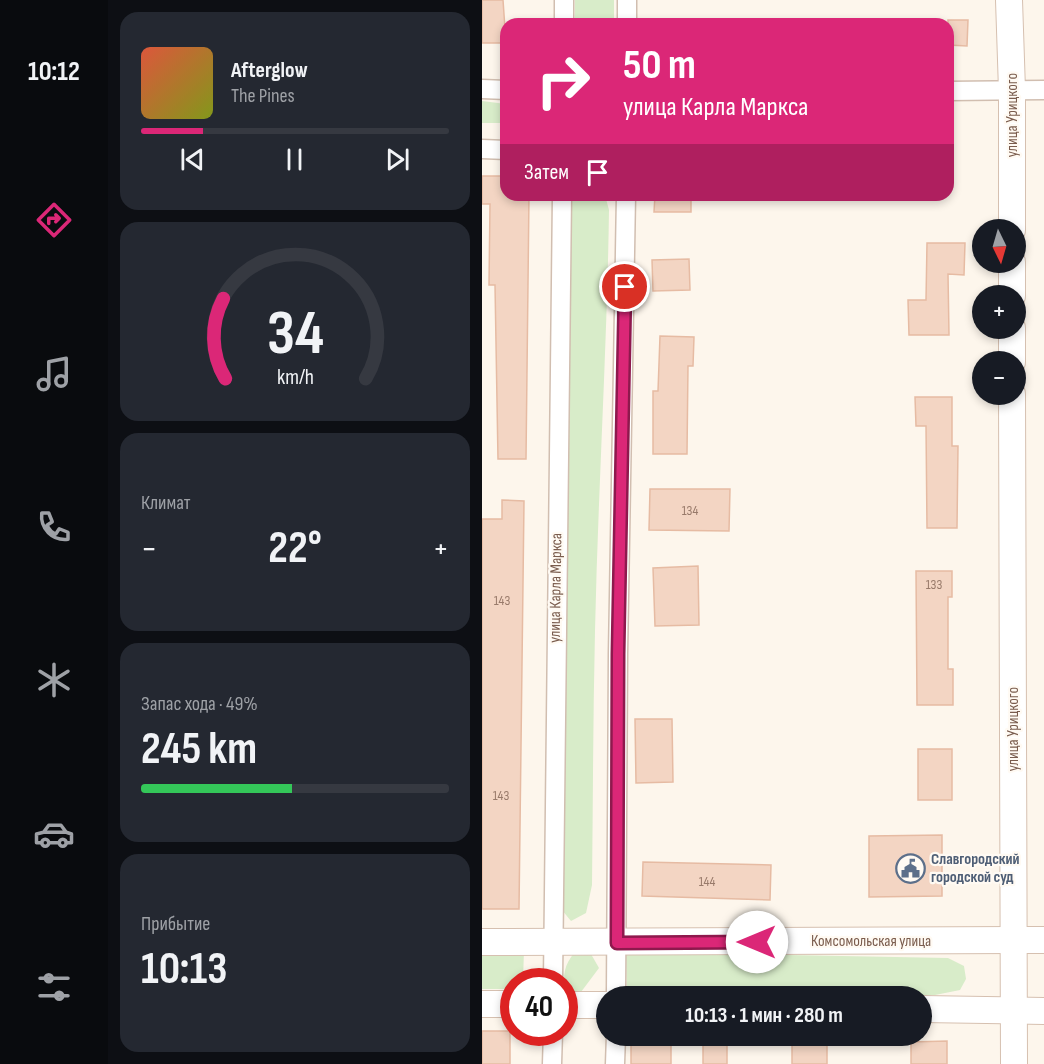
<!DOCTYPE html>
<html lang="ru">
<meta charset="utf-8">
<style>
:root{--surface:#171b24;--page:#242831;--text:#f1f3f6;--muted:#9ea1a6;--line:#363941;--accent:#db2777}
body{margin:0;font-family:"Sofia Sans Condensed",sans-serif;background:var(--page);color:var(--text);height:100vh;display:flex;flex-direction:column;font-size:22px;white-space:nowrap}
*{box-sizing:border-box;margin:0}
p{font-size:20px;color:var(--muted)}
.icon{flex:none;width:33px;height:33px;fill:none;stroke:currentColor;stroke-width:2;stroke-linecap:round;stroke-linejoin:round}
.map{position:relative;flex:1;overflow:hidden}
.drawer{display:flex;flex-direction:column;gap:12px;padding:12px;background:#0d0f14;width:374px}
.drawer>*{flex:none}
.hud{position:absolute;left:18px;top:18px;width:454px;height:183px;border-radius:18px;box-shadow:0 3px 9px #0003;background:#db2777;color:#fff;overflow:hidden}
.needle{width:39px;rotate:175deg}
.buttons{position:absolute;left:490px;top:219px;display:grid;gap:12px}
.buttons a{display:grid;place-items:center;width:54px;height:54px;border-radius:50%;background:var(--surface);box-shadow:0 3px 9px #0003;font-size:30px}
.speed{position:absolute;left:18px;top:968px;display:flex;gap:12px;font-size:30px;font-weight:700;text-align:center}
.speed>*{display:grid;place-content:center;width:78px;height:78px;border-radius:50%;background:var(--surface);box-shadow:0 3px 9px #0003;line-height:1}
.speed .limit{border:9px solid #d22;background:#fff;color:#111}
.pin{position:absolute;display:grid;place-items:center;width:51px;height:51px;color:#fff;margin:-26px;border:3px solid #fff;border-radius:50%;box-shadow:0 2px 6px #0007}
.me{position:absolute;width:66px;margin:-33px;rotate:270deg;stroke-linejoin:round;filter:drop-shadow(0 0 4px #0008)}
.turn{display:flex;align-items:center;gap:21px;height:126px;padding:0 24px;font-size:27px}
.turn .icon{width:78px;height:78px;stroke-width:2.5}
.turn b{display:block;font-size:42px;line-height:51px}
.then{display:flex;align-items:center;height:57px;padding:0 24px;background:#0003;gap:12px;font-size:22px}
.big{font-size:45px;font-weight:700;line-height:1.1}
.drawer .tile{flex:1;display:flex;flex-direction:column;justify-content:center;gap:9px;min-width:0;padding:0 21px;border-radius:18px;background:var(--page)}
.drawer .dial{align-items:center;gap:0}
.dial svg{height:156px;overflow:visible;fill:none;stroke:var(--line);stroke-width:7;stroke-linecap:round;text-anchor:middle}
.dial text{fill:var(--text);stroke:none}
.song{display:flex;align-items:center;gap:18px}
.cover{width:72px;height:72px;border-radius:9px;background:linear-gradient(135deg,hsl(10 70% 55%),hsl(70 70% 35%))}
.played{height:6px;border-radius:3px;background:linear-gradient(90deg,var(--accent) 20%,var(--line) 20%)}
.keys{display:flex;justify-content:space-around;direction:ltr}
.heat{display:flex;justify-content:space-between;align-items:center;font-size:33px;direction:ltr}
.charge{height:9px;border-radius:4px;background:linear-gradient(90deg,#34c759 49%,var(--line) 0)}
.trip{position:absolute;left:114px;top:986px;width:336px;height:60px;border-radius:30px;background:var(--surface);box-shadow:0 3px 9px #0003;font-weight:700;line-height:60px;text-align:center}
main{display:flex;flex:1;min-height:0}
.menu{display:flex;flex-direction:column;width:108px;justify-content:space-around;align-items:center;background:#090b0e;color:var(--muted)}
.menu .icon{width:42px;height:42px}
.menu .current{color:var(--accent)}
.menu b{font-size:27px;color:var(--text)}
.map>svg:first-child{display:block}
.green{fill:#d8ecc9}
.building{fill:#f3d5c3;stroke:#e6bba3;stroke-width:1.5}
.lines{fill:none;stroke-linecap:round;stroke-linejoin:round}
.street-casing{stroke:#d1beb0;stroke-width:21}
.secondary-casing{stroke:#d6c0b0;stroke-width:28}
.street{stroke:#fff;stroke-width:18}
.secondary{stroke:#fff;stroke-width:26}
.route-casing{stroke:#8e194d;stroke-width:15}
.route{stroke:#db2777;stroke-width:10}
.labels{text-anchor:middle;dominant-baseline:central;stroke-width:4.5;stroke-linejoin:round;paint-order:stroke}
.number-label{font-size:14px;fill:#987a6a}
.street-label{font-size:16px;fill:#7a5c4d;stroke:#fffaf3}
.service-label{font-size:16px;font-weight:bold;fill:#4e5e75;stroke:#fffaf3;text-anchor:start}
</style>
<main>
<nav class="menu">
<b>10:12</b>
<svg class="icon current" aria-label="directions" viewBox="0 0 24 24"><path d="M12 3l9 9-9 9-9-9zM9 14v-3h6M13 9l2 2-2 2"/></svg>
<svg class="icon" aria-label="music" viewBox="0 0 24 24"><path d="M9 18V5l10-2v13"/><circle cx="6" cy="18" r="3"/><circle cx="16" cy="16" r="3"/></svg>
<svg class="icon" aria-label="phone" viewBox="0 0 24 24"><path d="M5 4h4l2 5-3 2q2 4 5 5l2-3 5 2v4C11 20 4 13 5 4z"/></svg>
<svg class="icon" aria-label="climate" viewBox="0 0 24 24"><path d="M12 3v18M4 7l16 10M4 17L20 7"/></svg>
<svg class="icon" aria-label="car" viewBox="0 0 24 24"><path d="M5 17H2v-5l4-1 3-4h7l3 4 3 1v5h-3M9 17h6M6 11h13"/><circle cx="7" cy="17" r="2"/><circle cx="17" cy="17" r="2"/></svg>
<svg class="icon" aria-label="filters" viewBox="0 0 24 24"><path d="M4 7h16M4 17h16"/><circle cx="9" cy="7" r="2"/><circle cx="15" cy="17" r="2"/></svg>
</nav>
<section class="drawer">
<div class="tile">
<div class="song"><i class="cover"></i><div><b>Afterglow</b><p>The Pines</p></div></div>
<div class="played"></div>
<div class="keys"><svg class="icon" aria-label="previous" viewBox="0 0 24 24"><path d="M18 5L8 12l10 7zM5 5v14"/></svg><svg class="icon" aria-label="pause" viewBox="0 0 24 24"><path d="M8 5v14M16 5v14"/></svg><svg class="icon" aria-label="next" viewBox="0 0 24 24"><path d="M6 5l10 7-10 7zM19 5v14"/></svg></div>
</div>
<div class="tile dial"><svg viewBox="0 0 100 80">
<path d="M14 69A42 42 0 1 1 86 69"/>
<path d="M14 69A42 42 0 0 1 13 28" stroke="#db2777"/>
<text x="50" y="56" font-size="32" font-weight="700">34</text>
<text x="50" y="72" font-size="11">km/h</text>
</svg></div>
<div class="tile"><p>Климат</p>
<div class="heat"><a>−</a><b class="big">22°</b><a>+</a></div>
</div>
<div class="tile"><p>Запас хода · 49%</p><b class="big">245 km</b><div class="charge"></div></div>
<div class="tile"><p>Прибытие</p><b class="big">10:13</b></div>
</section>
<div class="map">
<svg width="563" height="1064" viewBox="0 0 563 1064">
<rect width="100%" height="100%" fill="#fdf6ec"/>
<g class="green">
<rect x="93" y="0" width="39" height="24"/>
<path d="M 0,101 L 24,104 L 24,123 L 0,123 Z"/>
<path d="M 86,195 L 123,195 L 127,210 C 125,351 116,491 113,631 C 111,716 111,801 110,885 L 104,913 L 89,921 L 75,904 Z"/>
<path d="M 0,950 L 42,950 L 41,981 L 32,981 L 31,989 L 0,989 Z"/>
<path d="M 93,952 L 109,954 L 117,968 L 99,992 L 84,991 C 80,976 82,965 93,952 Z"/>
<path d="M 144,952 L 466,958 L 482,966 L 484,979 L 478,990 L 453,995 L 145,994 Z"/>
</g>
<g class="building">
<path d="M 0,0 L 21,0 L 24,43 L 0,43 Z"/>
<path d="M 466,20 L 486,20 L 485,46 L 466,45 Z"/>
<path d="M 0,176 L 24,176 L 24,195 L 47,195 L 44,459 L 16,459 L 13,285 L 7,285 L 8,204 L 0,204 Z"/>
<path d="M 173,195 L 209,195 L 209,212 L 172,212 Z"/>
<path d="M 445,243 L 483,243 L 482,275 L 466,274 L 467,335 L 427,335 L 426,300 L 444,300 Z"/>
<path d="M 207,259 L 208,290 L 171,291 L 170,260 Z"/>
<path d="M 178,336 L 212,337 L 211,366 L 206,366 L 205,454 L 171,454 L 171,391 L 176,391 Z"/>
<path d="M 433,397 L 470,397 L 470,446 L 476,446 L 475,528 L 445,528 L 444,426 L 434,426 Z"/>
<path d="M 168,489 L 248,489 L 247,531 L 167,530 Z"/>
<path d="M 20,500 L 42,501 L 37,909 L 0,909 L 0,519 L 20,519 Z"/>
<path d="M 216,566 L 217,625 L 173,626 L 171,568 Z"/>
<path d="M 434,571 L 470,571 L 470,597 L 466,597 L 466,669 L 471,669 L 471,705 L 435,705 Z"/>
<path d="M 153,719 L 190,719 L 191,782 L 154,783 Z"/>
<rect x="436" y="749" width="34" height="51"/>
<path d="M 460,835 L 460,896 L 387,897 L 387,836 Z"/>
<path d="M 161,862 L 289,865 L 288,900 L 160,896 Z"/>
<rect x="0" y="1031" width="28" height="33"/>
<rect x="149" y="1036" width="40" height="28"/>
<rect x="221" y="1039" width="24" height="25"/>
<rect x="310" y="1040" width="35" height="24"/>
<path d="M 465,1041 L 465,1064 L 429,1064 L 429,1042 Z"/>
</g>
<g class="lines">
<defs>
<g id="street">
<path d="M 145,0 L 145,24"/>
<path d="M 82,24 L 82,0"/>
<path d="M 0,89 L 24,90"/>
<path d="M 466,91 L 563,90"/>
<path d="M 0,149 L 24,150"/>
<path d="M 71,981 L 80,195"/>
<path d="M 134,996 L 136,654 L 144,195"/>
<path d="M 70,1064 L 71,1032"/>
<path d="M 133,1064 L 134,1035"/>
</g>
<g id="secondary">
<path d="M 527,0 L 530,90 L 530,230"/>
<path d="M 530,262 L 530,296"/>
<path d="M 530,328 L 530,362"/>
<path d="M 530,394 L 532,1064"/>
<path d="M 0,942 L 563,940"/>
<path d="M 0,1004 L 32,1004"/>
<path d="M 82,1005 L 124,1005"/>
<path d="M 440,1009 L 563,1011"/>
</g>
</defs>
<use href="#street" class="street-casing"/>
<use href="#secondary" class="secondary-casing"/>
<use href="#street" class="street"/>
<use href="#secondary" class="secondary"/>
</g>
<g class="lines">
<defs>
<path id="route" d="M 143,287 L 136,654 L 135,943 L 275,942"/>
</defs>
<use href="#route" class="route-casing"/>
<use href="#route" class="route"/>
</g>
<defs>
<symbol id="civic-ring" viewBox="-11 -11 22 22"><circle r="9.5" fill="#fffaf3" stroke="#5c6f8a" stroke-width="1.5"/><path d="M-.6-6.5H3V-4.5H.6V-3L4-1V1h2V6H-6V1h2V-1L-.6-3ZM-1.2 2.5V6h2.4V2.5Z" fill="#5c6f8a"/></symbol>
</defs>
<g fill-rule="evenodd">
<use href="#civic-ring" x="412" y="852" width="33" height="33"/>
</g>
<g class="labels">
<g class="number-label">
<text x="208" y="510">134</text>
<text x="452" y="584">133</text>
<text x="20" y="600">143</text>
<text x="19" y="795">143</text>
<text x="225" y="881">144</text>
</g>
<g class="street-label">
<text transform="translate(530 115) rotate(-90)">улица Урицкого</text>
<text transform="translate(74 588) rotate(-89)">улица Карла Маркса</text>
<text transform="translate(531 729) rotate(-90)">улица Урицкого</text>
<text x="389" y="941">Комсомольская улица</text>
</g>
<g class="service-label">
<text x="449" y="859">Славгородский<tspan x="449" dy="18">городской суд</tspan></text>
</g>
</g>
</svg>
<div class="buttons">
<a><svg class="needle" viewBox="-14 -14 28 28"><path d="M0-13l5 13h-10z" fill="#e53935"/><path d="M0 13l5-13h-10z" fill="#9ea1a6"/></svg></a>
<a>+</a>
<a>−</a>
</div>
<div class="speed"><div class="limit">40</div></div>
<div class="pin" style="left:143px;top:287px;background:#d93025"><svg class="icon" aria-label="arrive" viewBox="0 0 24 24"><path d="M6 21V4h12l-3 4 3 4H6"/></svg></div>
<svg class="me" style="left:275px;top:942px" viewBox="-20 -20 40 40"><circle r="19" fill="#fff"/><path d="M0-13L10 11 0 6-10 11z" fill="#db2777"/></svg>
<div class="trip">10:13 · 1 мин · 280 m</div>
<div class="hud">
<div class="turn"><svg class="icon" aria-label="right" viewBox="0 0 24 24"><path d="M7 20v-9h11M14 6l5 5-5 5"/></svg><div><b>50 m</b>улица Карла Маркса</div></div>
<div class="then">Затем<svg class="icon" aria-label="arrive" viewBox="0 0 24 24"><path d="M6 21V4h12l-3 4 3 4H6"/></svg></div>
</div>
</div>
</main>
